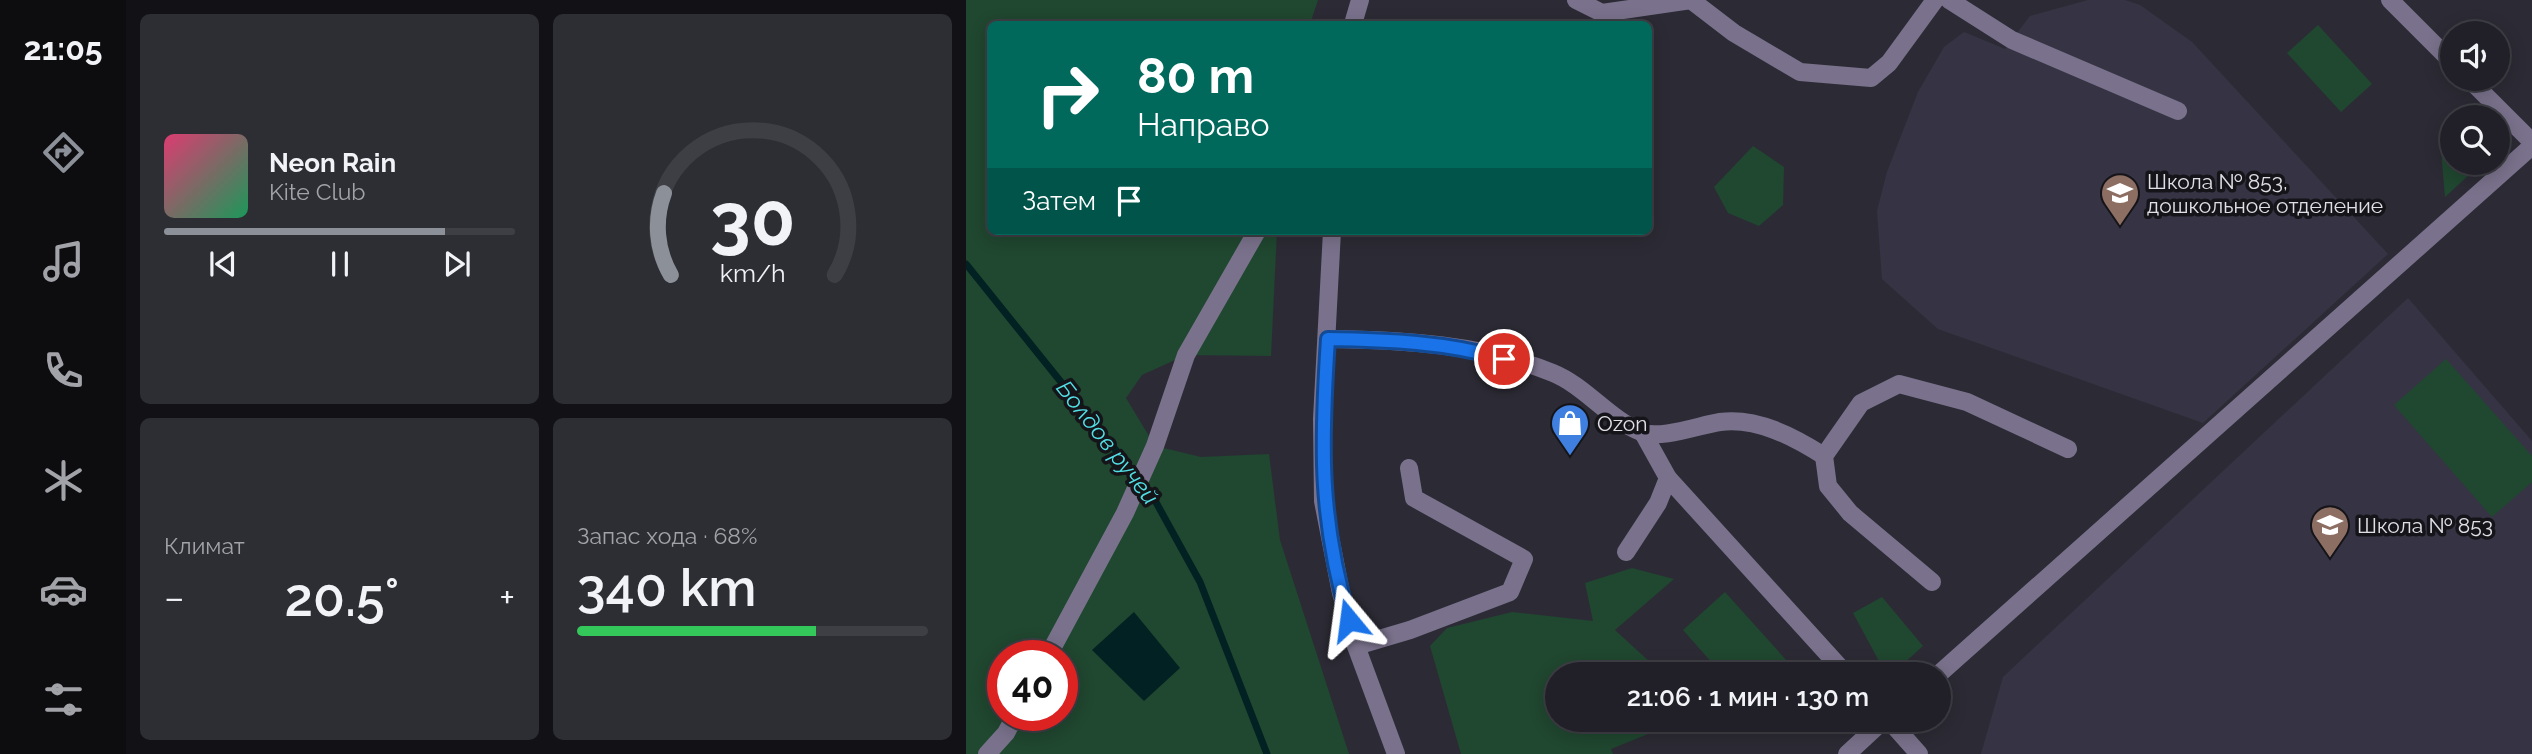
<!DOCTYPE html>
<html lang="ru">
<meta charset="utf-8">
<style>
:root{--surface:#212028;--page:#2d2d34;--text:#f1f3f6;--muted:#a2a3a8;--line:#3e3e45;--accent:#8c9099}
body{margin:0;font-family:Raleway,sans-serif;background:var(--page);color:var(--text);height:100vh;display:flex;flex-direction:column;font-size:26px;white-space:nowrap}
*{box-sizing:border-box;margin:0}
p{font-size:23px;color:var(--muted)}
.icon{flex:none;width:38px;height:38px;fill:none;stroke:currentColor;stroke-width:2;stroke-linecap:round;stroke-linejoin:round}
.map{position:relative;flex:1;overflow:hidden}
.details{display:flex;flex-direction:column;gap:14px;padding:14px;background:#121216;width:840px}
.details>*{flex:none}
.top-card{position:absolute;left:21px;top:21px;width:665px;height:214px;border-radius:10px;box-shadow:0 4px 18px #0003,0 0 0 2px var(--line);background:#00695c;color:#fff;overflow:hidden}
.fabs{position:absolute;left:1474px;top:21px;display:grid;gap:14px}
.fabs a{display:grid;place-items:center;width:70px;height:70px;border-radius:50%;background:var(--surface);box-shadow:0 4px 18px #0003,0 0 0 2px var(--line);font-size:35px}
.speed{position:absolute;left:21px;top:640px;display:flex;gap:14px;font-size:35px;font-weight:700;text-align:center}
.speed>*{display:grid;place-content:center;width:91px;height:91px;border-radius:50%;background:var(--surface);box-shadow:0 4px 18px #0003,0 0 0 2px var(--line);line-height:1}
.speed .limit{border:10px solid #d22;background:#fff;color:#111}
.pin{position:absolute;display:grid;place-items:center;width:60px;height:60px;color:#fff;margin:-30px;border:4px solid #fff;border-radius:50%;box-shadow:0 2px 7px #0007}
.me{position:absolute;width:77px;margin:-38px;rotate:344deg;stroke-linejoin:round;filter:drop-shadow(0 0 5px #0008)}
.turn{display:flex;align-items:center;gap:24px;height:147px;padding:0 35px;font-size:32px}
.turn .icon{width:91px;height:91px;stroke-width:2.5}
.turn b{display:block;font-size:49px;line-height:60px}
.then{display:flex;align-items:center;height:66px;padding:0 35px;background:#0003;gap:14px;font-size:26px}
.big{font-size:52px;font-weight:600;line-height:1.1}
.details .tile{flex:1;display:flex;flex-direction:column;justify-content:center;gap:10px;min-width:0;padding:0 24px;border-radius:10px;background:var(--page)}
.details .dial{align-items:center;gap:0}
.dial svg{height:182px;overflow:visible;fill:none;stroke:var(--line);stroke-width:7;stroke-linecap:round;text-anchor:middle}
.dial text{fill:var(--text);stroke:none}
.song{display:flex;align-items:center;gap:21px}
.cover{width:84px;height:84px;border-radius:10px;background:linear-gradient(135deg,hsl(340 70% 55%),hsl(150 70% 35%))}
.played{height:7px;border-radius:4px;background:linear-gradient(90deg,var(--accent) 80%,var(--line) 80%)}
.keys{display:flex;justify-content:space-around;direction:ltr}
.heat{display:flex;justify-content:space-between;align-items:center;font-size:38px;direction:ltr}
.charge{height:10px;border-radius:5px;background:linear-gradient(90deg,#34c759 68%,var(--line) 0)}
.details .tiles{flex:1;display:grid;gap:14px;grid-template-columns:repeat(2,1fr)}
.trip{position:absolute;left:579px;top:662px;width:406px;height:70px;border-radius:35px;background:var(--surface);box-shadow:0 4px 18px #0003,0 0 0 2px var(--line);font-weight:600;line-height:70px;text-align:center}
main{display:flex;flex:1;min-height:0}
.tab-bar{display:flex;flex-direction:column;width:126px;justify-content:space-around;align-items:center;background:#0d0d10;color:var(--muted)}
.tab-bar .icon{width:49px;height:49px}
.tab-bar .active{color:var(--accent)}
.tab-bar b{font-size:32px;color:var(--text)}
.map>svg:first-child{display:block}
.built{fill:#363444}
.green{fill:#204730;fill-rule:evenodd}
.water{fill:#022122}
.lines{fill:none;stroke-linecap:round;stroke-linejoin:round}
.stream{stroke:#022122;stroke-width:7}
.minor{stroke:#7a728c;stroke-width:18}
.route-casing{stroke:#114b97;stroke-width:18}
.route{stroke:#1a73e8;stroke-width:12}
.labels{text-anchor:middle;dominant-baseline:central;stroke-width:7;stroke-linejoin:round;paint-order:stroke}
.poi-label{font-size:21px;fill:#e0dfe6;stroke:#151419;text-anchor:start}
.water-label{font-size:23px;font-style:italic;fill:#51e0e6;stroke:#151419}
</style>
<main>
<nav class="tab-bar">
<b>21:05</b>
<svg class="icon active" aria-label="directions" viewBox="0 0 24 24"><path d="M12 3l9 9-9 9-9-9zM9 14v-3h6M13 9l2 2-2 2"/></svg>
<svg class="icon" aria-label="music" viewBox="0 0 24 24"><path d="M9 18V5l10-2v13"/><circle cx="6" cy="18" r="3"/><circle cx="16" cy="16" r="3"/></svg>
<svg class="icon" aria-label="phone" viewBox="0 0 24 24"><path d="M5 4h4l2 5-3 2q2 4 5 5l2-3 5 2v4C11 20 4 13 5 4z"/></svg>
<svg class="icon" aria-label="climate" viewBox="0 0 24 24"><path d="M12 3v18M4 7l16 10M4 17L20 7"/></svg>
<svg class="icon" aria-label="car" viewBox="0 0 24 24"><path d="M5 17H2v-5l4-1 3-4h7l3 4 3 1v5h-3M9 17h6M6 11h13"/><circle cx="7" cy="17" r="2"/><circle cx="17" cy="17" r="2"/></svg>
<svg class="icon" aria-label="filters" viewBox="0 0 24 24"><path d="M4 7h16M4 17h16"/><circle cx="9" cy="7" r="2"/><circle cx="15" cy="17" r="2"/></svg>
</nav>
<section class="details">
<div class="tiles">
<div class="tile">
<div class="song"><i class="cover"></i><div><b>Neon Rain</b><p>Kite Club</p></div></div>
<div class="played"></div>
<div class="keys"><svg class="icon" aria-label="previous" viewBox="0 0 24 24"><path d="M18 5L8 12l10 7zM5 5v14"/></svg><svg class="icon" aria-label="pause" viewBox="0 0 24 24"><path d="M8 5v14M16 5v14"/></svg><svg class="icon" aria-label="next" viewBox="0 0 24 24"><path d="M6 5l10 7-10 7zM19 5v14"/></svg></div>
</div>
<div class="tile dial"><svg viewBox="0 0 100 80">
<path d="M14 69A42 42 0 1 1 86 69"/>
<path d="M14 69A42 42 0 0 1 11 33" stroke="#8c9099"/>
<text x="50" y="56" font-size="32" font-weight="700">30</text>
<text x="50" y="72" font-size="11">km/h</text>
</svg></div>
<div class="tile"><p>Климат</p>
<div class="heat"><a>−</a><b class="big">20.5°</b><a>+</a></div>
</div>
<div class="tile"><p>Запас хода · 68%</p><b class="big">340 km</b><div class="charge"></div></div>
</div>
</section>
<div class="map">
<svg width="1566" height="754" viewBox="0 0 1566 754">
<rect width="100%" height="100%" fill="#2c2b35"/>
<g class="built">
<path d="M 1122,0 L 1159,0 L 1174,5 L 1226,42 L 1422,254 L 1237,423 L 972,329 L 916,279 L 911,211 L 921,172 L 952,92 L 978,47 L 998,32 L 1039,49 L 1064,16 Z"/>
<path d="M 1442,298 L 1566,441 L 1566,754 L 1015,754 L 1037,677 Z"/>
</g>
<g class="green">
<path d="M 0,0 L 352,0 L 344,24 L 24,24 L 24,231 L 311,231 L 305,356 L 220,355 L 176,375 L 160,398 L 189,446 L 235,457 L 303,454 L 314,540 L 383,754 L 0,754 ZM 37,656 L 96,656 L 96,716 L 37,716 Z"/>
<path d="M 1352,25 L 1406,84 L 1375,112 L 1321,53 Z"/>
<path d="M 1486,140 L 1486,163 L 1516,163 L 1479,197 L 1475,150 Z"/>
<path d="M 787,146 L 818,167 L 817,205 L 793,226 L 762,213 L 748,187 Z"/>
<path d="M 1480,359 L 1566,456 L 1566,482 L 1526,517 L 1428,405 Z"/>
<path d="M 666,568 L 708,579 L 649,630 L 697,674 L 592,674 L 592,719 L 719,719 L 645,749 L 647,754 L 495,754 L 464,646 L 481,628 L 546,612 L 627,621 L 619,583 Z"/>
<path d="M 759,592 L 831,672 L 829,674 L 756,674 L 717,630 Z"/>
<path d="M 916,597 L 957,646 L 926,674 L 920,674 L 887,613 Z"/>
</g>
<path class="water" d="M 168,612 L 214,668 L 178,701 L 126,650 Z"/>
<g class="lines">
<path class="stream" d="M 0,264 L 186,495 L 234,582 L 301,754"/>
<g class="minor">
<path d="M 610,0 L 636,13 L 725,0 L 768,33 L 834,72 L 905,78 L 923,63 L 969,0"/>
<path d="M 983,0 L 1046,40 L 1212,111"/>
<path d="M 1424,0 L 1486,62"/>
<path d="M 387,24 L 394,0"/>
<path d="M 1503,79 L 1566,142"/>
<path d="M 366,231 L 356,419 L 357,501 L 375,593 L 390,646 L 430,754"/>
<path d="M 362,339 C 436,340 517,344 587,373 C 619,386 643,419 675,432 C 694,440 734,425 754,422 C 791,417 828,437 858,456"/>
<path d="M 702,478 L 880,674"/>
<path d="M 660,552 L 692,503 L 702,478 L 677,433"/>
<path d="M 966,582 L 884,513 L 862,486 L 858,456 L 895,403 L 933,384 L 1001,402 L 1102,449"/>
<path d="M 390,646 L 444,630 L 544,592 L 558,559 L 448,498 L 443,468"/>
<path d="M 82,656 L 159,513 L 189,446 L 220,355 L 291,231"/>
<path d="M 973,674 L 1566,146"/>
<path d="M 922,719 L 953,754"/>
<path d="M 21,754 L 40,733 L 49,716"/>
<path d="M 881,754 L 919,719"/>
</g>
</g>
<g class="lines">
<defs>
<path id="route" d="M 383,620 C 353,518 355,443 362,339 C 421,340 481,342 538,359"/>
</defs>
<use href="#route" class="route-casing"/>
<use href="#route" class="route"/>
</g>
<defs>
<symbol id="school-pin" viewBox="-11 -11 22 30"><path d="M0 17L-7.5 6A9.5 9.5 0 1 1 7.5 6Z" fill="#8d6e63" stroke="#151419"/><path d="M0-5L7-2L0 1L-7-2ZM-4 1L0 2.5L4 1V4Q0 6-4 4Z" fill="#fff"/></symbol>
<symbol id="shop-pin" viewBox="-11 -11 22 30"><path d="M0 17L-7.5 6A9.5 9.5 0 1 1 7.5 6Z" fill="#3f7fe0" stroke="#151419"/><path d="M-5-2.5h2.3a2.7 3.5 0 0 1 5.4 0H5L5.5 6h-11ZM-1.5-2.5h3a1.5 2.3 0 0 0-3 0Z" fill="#fff"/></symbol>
</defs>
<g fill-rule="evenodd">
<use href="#school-pin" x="1132" y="171" width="44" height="60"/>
<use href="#shop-pin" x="582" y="401" width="44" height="60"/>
<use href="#school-pin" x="1342" y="503" width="44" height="60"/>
</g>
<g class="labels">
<g class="poi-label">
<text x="1181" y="181">Школа № 853,<tspan x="1181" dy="24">дошкольное отделение</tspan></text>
<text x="631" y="423">Ozon</text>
<text x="1391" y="525">Школа № 853</text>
</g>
<g class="water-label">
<text transform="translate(142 442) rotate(52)">Болдов ручей</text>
</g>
</g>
</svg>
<div class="fabs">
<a><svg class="icon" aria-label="sound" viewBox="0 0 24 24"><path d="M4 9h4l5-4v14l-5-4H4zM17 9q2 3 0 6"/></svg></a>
<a><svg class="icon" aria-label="search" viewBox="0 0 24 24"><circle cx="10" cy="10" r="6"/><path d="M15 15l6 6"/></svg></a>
</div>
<div class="speed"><div class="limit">40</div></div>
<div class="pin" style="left:538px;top:359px;background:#d93025"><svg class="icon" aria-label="arrive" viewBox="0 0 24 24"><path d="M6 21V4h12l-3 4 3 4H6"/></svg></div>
<svg class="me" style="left:383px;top:620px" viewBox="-20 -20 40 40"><path d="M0-17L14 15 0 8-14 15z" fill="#1a73e8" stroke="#fff" stroke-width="4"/></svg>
<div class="trip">21:06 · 1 мин · 130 m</div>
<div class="top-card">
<div class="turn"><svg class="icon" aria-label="right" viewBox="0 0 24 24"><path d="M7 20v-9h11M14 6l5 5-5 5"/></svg><div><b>80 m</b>Направо</div></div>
<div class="then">Затем<svg class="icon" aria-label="arrive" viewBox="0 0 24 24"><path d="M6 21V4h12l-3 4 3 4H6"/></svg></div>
</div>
</div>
</main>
